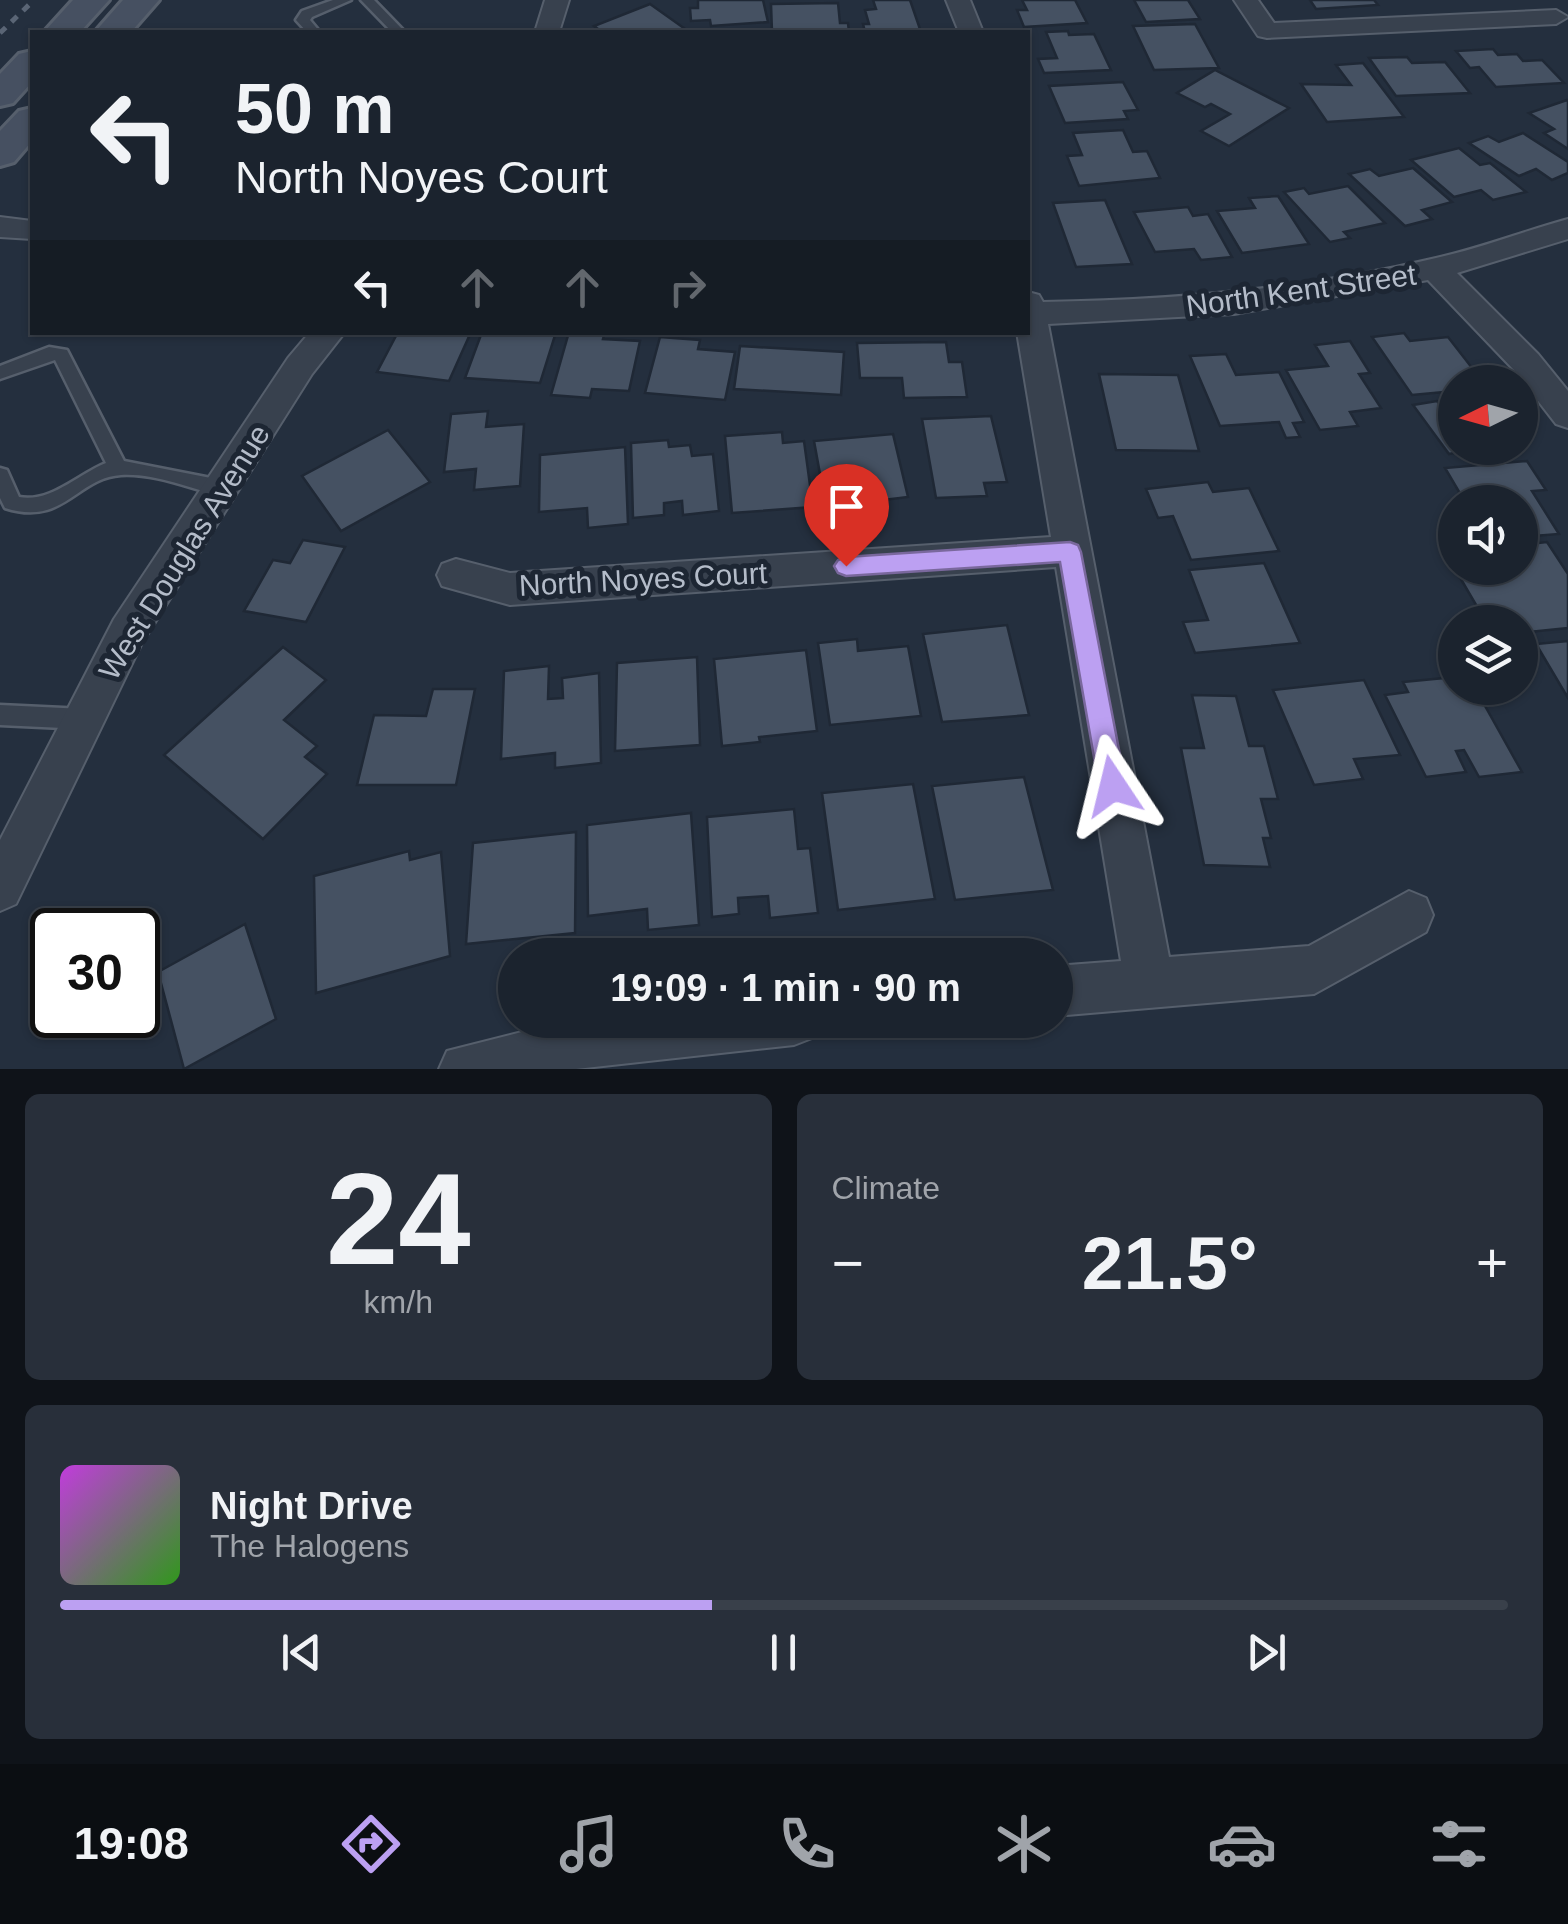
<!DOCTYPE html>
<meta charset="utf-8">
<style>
:root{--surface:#1b232e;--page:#282f3a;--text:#f1f3f6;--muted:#a0a4aa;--line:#39404a;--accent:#bca0f2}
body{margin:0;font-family:Helvetica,sans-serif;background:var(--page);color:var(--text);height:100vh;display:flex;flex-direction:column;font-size:38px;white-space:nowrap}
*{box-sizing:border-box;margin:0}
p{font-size:32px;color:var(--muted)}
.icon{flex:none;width:55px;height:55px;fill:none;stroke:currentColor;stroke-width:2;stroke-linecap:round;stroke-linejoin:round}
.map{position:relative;height:1069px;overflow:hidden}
.panel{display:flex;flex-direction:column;gap:25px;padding:25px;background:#0f1319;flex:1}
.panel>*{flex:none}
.guide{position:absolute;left:30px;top:30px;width:1000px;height:305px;border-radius:0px;box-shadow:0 2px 8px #0004,0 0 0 2px var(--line);background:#1b232e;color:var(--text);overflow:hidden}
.needle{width:65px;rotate:265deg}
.tools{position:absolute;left:1438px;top:365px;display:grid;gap:20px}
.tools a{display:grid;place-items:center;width:100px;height:100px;border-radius:50%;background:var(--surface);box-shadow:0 2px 8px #0004,0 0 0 2px var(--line);font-size:50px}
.speed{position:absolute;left:30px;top:908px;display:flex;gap:20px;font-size:50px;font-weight:700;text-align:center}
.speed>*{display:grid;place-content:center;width:130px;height:130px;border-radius:50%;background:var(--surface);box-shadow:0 2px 8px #0004,0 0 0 2px var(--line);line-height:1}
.speed .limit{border:5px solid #111;border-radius:15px;background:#fff;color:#111}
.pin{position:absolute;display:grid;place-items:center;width:85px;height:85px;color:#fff;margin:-102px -42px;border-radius:50% 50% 50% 0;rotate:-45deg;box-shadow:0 0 10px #0007}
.pin .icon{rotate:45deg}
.me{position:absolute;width:110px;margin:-55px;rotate:350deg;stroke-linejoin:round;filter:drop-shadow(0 0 8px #0008)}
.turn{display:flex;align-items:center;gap:35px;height:210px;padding:0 40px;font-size:45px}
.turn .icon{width:130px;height:130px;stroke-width:2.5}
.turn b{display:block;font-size:70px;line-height:85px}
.lanes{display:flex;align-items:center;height:95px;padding:0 40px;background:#0003;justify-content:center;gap:50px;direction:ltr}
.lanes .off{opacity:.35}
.big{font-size:75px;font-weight:700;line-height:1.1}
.panel .card{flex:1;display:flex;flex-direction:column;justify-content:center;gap:15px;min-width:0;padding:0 35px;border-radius:15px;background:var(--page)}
.panel .dial{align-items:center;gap:0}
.dial b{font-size:130px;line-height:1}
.song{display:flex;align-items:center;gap:30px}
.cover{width:120px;height:120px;border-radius:15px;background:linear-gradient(135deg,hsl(290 70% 55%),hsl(110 70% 35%))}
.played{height:10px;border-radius:5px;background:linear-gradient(90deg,var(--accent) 45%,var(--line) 45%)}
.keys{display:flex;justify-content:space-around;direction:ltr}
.heat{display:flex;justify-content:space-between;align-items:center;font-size:55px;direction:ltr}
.panel .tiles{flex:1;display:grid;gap:25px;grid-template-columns:1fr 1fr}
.card:last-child{grid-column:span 2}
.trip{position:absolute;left:498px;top:938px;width:575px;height:100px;border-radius:50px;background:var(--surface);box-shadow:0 2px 8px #0004,0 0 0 2px var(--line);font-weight:700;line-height:100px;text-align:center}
.dock{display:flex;height:160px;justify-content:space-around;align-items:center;background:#0b0e12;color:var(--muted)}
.dock .icon{width:70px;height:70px}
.dock .current{color:var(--accent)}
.dock b{font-size:45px;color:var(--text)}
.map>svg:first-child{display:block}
.building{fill:#455162;stroke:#1f2835;stroke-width:2.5}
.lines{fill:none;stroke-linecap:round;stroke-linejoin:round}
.service-casing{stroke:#565f6c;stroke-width:5}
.minor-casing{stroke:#565f6c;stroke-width:4}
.secondary-casing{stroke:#565f6c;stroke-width:6}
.service{fill:#38414e;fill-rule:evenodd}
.minor{fill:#38414e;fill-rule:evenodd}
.secondary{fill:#465061;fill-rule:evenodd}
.rail{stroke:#5a6575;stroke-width:5;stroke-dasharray:8 8;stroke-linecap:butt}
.route{fill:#bca0f2;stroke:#7a689d;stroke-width:2.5}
.labels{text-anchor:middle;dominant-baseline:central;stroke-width:10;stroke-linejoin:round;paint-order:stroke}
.street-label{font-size:30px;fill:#b4bcc9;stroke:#1d2633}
</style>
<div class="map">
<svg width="1568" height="1069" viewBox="0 0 1568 1069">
<rect width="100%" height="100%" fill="#242f3e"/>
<g class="building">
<path d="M 698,0 L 763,0 L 768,22 L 711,26 L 710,20 L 691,21 L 690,8 L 698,8 Z"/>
<path d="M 873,0 L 910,0 L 921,32 L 865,32 L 863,24 L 869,24 L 865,10 L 876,9 Z"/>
<path d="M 1022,0 L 1075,0 L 1087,23 L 1024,27 L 1017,10 L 1027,10 Z"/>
<path d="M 1134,0 L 1188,0 L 1200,19 L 1146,22 Z"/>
<path d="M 1310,0 L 1374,0 L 1378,5 L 1316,9 Z"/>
<path d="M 838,3 L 840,23 L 848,23 L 849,32 L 772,32 L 771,4 Z"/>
<path d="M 650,4 L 688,31 L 602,32 L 594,26 Z"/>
<path d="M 1195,24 L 1219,68 L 1154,70 L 1133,26 Z"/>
<path d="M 1068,31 L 1069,35 L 1094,34 L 1111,70 L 1044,73 L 1038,59 L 1057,58 L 1046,32 Z"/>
<path d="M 1493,49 L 1498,55 L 1517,54 L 1523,61 L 1542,60 L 1564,83 L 1496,87 L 1479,67 L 1470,68 L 1456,51 Z"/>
<path d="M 1407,57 L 1412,63 L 1445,62 L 1470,93 L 1396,96 L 1369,58 Z"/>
<path d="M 1363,63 L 1404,117 L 1327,122 L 1301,84 L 1351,85 L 1336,65 Z"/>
<path d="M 1215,70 L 1289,108 L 1229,146 L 1201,131 L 1230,114 L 1211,104 L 1205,107 L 1177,93 Z"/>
<path d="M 1123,82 L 1138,110 L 1124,111 L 1128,119 L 1065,123 L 1049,86 Z"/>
<path d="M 1567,100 L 1568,101 L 1568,149 L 1544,133 L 1554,129 L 1529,113 Z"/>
<path d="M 1123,130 L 1133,152 L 1147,151 L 1160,178 L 1079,186 L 1067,156 L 1082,155 L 1073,133 Z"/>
<path d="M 1523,133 L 1568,162 L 1568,173 L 1552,180 L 1536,169 L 1519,176 L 1469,143 L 1488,136 L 1499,142 Z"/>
<path d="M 1459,148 L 1480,165 L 1490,163 L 1526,192 L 1493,200 L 1481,190 L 1454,197 L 1411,160 Z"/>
<path d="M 1413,168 L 1452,202 L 1422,210 L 1432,219 L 1405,226 L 1349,174 L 1370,169 L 1379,176 Z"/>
<path d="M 1348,186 L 1385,223 L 1344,232 L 1350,238 L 1330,242 L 1284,192 L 1304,188 L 1309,194 Z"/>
<path d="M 1278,196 L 1309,244 L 1242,253 L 1217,211 L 1255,208 L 1249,198 Z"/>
<path d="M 1105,200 L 1132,264 L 1076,267 L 1053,203 Z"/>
<path d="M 1188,207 L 1193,216 L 1208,214 L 1232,257 L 1201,260 L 1194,249 L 1155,252 L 1134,212 Z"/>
<path d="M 398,332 L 471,332 L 449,381 L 377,372 Z"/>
<path d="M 482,332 L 556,332 L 540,383 L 465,378 Z"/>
<path d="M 569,332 L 605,332 L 603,339 L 640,341 L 629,391 L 592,389 L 590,398 L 551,395 Z"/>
<path d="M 1404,333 L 1410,341 L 1448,337 L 1483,382 L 1455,382 L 1455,391 L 1412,395 L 1372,337 Z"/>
<path d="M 660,337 L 700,340 L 698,349 L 735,352 L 725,400 L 645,393 Z"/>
<path d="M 1350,341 L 1370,373 L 1359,374 L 1381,408 L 1350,412 L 1358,426 L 1320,430 L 1286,370 L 1328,366 L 1315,345 Z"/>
<path d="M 946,342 L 949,362 L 962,362 L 967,397 L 904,398 L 902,378 L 860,378 L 857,343 Z"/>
<path d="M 740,346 L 844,352 L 841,395 L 734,389 Z"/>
<path d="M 1226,354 L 1236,375 L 1279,372 L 1304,422 L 1293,423 L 1300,437 L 1286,438 L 1279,422 L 1220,426 L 1190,356 Z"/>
<path d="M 1099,374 L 1178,375 L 1199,451 L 1116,450 Z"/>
<path d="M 1437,401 L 1455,424 L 1455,448 L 1474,449 L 1449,454 L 1413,405 Z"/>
<path d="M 488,411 L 486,427 L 524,424 L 520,486 L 474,490 L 476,469 L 444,472 L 451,414 Z"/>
<path d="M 991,416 L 1007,482 L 984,483 L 987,496 L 936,498 L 922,419 Z"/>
<path d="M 388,430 L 430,482 L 341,531 L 302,476 Z"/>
<path d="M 782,432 L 783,443 L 804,441 L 813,507 L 732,513 L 725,436 Z"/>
<path d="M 893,434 L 908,497 L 826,507 L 814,441 Z"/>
<path d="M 668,440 L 669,447 L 690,445 L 692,456 L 713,454 L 719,511 L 683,515 L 682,501 L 664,503 L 664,515 L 633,518 L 631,443 Z"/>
<path d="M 625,447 L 628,524 L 588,528 L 587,508 L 539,512 L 540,455 Z"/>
<path d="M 1527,461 L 1546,490 L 1532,491 L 1559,534 L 1520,537 L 1520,502 L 1465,502 L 1445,468 Z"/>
<path d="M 1208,482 L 1213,492 L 1249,488 L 1279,551 L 1191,560 L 1173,516 L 1158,518 L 1146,489 Z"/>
<path d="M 303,540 L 345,547 L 306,622 L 244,611 L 273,560 L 290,563 Z"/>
<path d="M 1547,542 L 1568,574 L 1568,628 L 1520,633 L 1520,622 L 1486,622 L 1455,569 L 1520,568 L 1520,545 Z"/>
<path d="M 1264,563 L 1300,643 L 1195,653 L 1183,622 L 1208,620 L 1189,570 Z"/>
<path d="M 1007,625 L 1029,715 L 942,722 L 923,634 Z"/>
<path d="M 857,639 L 858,651 L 908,646 L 921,716 L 830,725 L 818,643 Z"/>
<path d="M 1568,641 L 1568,698 L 1536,644 Z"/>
<path d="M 283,647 L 326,680 L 284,720 L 317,746 L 305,757 L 327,774 L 263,839 L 164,755 Z"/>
<path d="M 806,650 L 817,731 L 759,737 L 760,742 L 722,746 L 714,659 Z"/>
<path d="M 697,657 L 700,745 L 615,751 L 617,663 Z"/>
<path d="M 549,666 L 548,699 L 563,698 L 562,678 L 599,673 L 601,763 L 555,768 L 555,753 L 501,759 L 504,671 Z"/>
<path d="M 1455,677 L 1455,688 L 1475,688 L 1522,772 L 1479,777 L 1464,750 L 1456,751 L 1466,772 L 1426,777 L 1385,695 L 1408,692 L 1403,682 Z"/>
<path d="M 1364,680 L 1400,755 L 1354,759 L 1363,779 L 1314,785 L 1273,690 Z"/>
<path d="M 433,689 L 475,689 L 456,785 L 357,785 L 374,715 L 426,716 Z"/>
<path d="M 1192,695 L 1236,696 L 1249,746 L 1264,746 L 1278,799 L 1261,799 L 1271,838 L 1263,838 L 1270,867 L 1204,865 L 1181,748 L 1204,748 Z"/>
<path d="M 1024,777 L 1053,890 L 955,900 L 932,786 Z"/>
<path d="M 913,784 L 935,899 L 838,910 L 822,793 Z"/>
<path d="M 794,809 L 798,849 L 810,848 L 818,913 L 770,918 L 768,896 L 738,898 L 739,914 L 712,917 L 707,817 Z"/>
<path d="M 691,813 L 699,925 L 648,930 L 647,909 L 588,916 L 587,825 Z"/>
<path d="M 576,832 L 575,933 L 466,944 L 473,843 Z"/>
<path d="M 409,851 L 410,860 L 441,852 L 450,956 L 316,993 L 314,876 Z"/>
<path d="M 245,924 L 276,1019 L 184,1069 L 158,972 Z"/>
</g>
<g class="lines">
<defs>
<g id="service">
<path d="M 333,0 L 351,0 L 312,17 L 310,20 L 320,32 L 307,32 L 296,20 L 302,11 Z"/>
<path d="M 361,0 L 374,0 L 405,32 L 392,32 Z"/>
<path d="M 49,347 L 67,350 L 124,461 L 221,480 L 228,483 L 231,488 L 228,493 L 221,496 C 189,488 154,473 121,475 C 76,478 64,527 5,508 L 0,498 L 0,468 L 7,470 L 19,497 C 51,503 78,474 106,463 L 55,360 L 0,379 L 0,366 Z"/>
<path d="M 0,705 L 84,709 L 92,712 L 95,719 L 92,726 L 84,729 L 0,725 Z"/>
</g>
<g id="minor">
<path d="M 545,0 L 569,0 L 559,32 L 535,32 Z"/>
<path d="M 946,0 L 970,0 L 983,32 L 959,32 Z"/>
<path d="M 1234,0 L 1258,0 L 1274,23 L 1556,10 L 1568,17 L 1556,24 L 1267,38 L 1258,36 Z"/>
<path d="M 0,217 L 32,221 L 32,239 L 0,237 Z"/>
<path d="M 1568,219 L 1568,239 L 1457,273 L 1538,354 L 1568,391 L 1568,428 L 1556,424 L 1514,370 L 1428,280 L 1234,314 L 1048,324 L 1169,957 L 1309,946 L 1409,891 L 1426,898 L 1433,915 L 1426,932 L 1314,994 L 1055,1016 L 1055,966 L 1121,961 L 1056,567 L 510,605 L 442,586 L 437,575 L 442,564 L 456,559 L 510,573 L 1051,537 L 1017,332 L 1028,332 L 1028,292 L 1039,295 L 1043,302 C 1175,300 1307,289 1436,258 C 1481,248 1524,231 1568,219 Z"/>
<path d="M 310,332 L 345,332 L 312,374 L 142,643 L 16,904 L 0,911 L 0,840 L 114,619 L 288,358 Z"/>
<path d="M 569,1020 L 819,1020 L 812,1038 L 794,1045 L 576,1069 L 439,1069 L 447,1051 Z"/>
</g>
<g id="secondary">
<path d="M 73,0 L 109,0 L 80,32 L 44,32 Z"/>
<path d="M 123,0 L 159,0 L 131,32 L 95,32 Z"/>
<path d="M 32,51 L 32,82 L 13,103 L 0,106 L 0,74 L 19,54 Z"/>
<path d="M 32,108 L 32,141 L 14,162 L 0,166 L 0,131 L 19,111 Z"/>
</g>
</defs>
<use href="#service" class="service-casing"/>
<use href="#minor" class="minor-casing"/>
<use href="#secondary" class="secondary-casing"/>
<use href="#service" class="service"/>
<use href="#minor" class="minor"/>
<use href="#secondary" class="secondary"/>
<path class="rail" d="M 0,33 L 34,0"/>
</g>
<path class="route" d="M 1070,542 L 1078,545 L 1081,552 L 1126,786 L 1122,795 L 1113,798 L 1103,795 L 1099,786 L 1060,562 L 846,576 L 838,573 L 834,566 L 838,560 L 846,557 Z"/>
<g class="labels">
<g class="street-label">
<text transform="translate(1301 290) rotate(-8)">North Kent Street</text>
<text transform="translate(184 552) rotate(-58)">West Douglas Avenue</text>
<text transform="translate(643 579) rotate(-3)">North Noyes Court</text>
</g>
</g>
</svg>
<div class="tools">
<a><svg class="needle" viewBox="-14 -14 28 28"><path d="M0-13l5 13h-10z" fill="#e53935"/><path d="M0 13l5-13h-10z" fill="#a0a4aa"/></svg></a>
<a><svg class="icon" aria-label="sound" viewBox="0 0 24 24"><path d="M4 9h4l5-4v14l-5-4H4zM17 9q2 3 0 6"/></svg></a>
<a><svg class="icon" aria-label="layers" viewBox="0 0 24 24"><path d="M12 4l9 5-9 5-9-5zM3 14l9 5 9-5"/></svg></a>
</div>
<div class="speed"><div class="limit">30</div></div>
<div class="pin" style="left:846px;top:566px;background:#d93025"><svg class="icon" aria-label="arrive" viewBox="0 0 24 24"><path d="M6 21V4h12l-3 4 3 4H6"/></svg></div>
<svg class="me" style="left:1113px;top:786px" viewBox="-20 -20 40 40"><path d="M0-17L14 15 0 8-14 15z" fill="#bca0f2" stroke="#fff" stroke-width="4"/></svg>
<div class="trip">19:09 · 1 min · 90 m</div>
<div class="guide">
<div class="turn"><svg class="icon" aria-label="left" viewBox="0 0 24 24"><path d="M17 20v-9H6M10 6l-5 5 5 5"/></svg><div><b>50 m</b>North Noyes Court</div></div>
<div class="lanes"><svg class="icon" aria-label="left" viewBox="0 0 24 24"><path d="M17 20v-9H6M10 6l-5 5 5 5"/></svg><svg class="icon off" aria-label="ahead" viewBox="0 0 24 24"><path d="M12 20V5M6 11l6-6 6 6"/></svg><svg class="icon off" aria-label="ahead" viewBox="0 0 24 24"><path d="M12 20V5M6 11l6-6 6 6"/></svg><svg class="icon off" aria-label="right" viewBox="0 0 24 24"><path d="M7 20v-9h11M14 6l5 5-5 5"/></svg></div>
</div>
</div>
<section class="panel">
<div class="tiles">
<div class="card dial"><b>24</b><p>km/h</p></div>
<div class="card"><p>Climate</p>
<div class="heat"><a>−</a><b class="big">21.5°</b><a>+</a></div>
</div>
<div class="card">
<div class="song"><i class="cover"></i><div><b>Night Drive</b><p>The Halogens</p></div></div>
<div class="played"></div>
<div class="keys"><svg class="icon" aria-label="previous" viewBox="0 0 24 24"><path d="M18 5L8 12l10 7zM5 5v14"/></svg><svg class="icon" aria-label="pause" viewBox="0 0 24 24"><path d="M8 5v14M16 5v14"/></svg><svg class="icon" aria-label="next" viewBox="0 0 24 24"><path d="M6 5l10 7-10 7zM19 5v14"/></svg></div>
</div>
</div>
</section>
<nav class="dock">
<b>19:08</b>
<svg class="icon current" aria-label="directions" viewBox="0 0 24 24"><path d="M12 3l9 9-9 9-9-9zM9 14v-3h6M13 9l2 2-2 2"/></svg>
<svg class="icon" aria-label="music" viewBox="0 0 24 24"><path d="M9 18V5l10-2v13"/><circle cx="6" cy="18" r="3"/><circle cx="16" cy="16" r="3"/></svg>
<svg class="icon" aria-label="phone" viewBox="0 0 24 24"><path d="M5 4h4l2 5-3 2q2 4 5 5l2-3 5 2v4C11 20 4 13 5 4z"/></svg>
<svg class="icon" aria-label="climate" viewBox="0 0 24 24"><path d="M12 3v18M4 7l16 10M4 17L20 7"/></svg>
<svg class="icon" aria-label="car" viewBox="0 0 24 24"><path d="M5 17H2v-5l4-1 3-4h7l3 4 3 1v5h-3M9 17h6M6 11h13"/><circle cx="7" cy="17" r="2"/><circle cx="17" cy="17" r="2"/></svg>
<svg class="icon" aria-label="filters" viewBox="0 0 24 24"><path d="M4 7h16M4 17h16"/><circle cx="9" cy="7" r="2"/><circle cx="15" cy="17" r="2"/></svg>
</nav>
